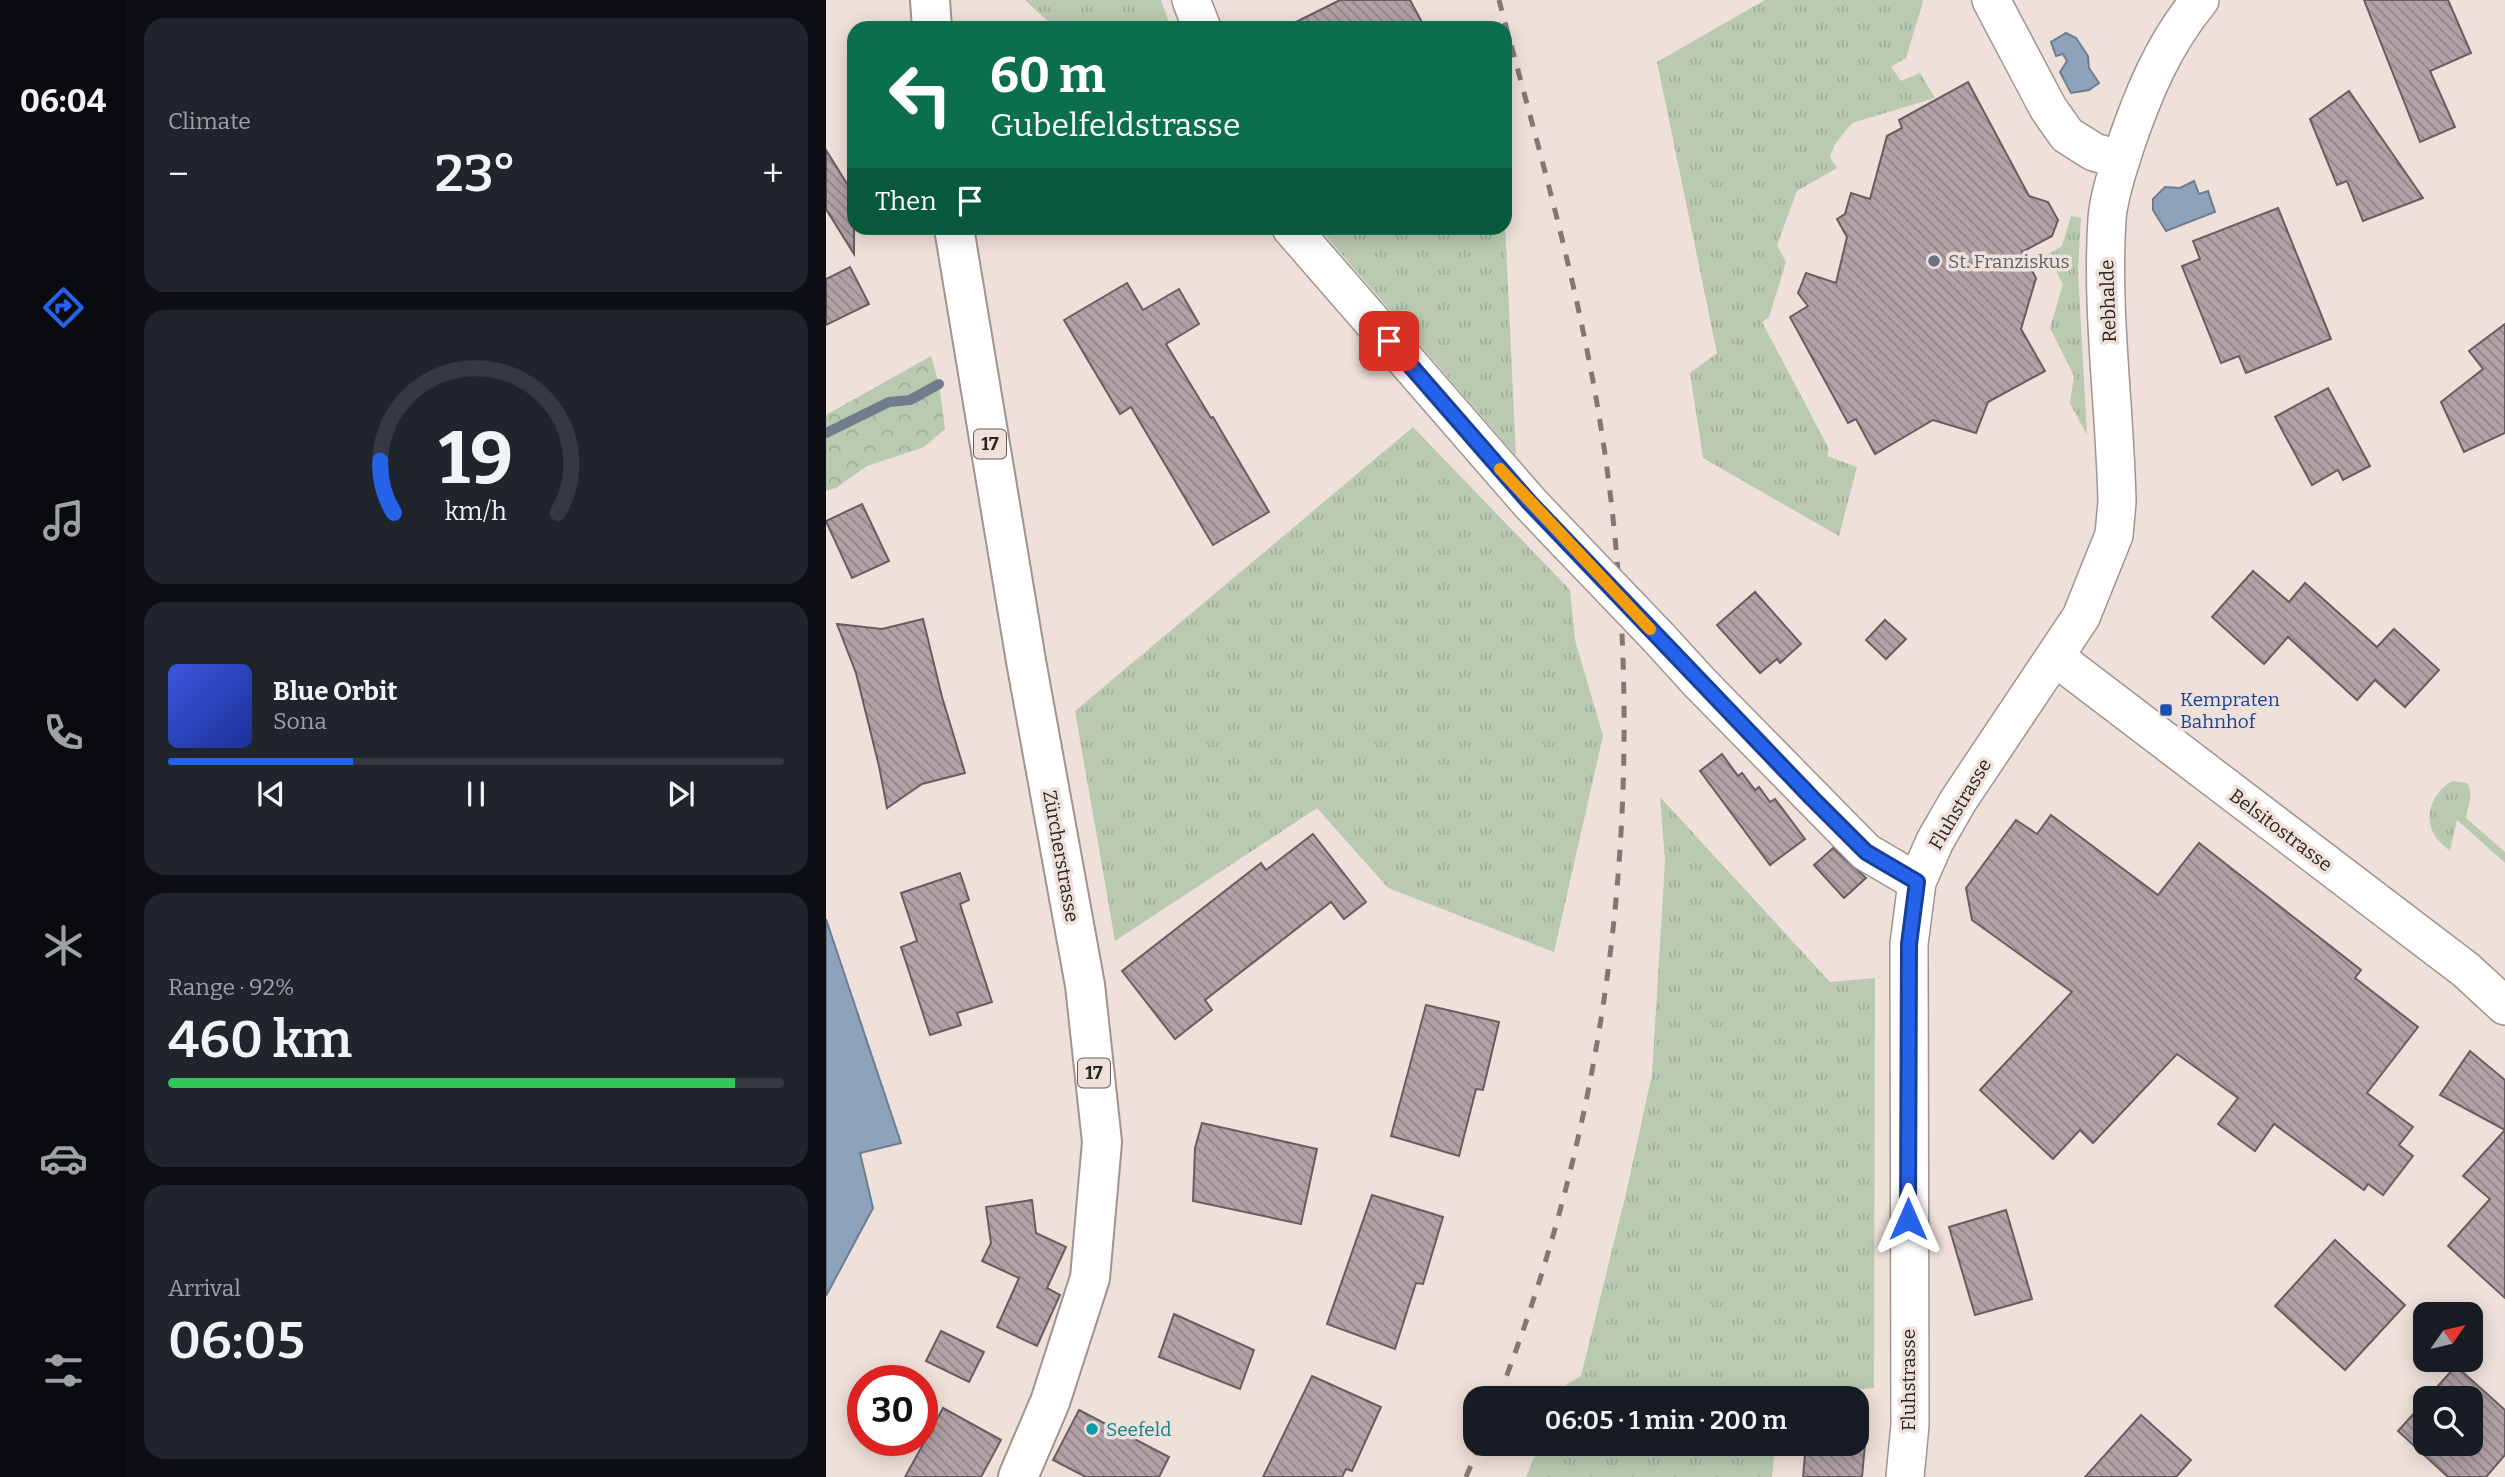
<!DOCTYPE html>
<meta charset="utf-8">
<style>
:root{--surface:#171b24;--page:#20242c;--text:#f1f3f6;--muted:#9ea1a6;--line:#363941;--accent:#2563eb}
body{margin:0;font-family:Bitter,serif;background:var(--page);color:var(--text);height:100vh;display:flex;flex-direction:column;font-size:26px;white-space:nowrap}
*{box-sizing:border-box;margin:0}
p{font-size:23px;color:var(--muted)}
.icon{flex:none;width:38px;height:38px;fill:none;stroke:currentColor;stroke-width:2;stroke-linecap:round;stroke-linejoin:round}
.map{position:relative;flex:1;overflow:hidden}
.details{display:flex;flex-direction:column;gap:18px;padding:18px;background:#0d0f14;width:700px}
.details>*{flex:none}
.top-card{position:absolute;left:21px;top:21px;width:665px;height:214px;border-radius:21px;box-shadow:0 4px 18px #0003;background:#0b6e4f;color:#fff;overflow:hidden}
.needle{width:46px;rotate:56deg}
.tools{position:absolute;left:1587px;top:1302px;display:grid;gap:14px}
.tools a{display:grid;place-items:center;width:70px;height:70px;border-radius:14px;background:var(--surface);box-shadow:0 4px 18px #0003;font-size:35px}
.speed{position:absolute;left:21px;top:1365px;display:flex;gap:14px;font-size:35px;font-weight:700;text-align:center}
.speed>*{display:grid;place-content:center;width:91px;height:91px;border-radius:50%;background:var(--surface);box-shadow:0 4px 18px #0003;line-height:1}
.speed .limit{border:10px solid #d22;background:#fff;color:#111}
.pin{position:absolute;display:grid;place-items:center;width:60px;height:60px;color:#fff;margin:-30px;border-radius:14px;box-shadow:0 4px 10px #0006}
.me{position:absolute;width:77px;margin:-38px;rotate:0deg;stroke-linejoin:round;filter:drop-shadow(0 0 5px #0008)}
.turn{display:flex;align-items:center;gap:24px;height:147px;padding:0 28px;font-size:32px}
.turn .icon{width:91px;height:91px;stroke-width:2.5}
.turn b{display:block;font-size:49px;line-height:60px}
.then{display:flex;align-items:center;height:66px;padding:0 28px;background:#0003;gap:14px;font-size:26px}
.big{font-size:52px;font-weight:600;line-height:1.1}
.details .card{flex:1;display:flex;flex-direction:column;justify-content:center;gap:10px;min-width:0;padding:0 24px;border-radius:21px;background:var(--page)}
.details .dial{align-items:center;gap:0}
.dial svg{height:182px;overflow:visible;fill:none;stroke:var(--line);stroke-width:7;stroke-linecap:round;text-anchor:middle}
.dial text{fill:var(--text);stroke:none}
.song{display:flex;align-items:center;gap:21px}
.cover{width:84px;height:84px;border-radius:10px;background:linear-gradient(135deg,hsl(230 70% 55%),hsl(230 70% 35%))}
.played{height:7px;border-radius:4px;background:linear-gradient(90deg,var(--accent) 30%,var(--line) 30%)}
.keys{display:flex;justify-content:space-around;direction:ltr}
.heat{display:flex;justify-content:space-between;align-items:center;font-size:38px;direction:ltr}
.charge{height:10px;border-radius:5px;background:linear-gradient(90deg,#34c759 92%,var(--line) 0)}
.trip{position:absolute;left:637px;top:1386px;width:406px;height:70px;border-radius:21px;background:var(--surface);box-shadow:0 4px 18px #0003;font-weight:600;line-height:70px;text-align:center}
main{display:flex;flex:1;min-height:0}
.menu{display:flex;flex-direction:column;width:126px;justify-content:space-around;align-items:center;background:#090b0e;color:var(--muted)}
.menu .icon{width:49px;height:49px}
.menu .active{color:var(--accent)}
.menu b{font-size:32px;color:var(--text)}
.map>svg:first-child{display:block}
.grass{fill:url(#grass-tufts)}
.park{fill:url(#park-crowns)}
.water{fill:#8da3bc;stroke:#6f7d8e;stroke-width:2}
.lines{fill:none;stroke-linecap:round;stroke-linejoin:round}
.stream{stroke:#6f7d8e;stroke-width:10}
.building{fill:url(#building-back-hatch);stroke:#6a5c60;stroke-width:2}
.street-casing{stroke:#a1948d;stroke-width:40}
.primary-casing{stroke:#a1948d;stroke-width:42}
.street{stroke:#fff;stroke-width:37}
.primary{stroke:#fff;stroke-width:38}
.rail{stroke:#817873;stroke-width:5;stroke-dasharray:12 12;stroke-linecap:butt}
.street-bridge-casing{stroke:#a1948d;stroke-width:40;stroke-linecap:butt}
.street-bridge{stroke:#fff;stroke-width:37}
.route-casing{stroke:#184099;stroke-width:18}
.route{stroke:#2563eb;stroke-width:12}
.slow{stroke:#f59e0b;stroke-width:12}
.worship-dot{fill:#6b7280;stroke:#efe1d9;stroke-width:2.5}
.transit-dot{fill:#1a4fb4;stroke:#efe1d9;stroke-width:2.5}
.culture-dot{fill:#0f9aa8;stroke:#efe1d9;stroke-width:2.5}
.labels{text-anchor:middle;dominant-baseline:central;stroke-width:7;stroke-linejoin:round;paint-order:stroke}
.shield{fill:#efe1d9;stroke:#645d58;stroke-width:2}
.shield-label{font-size:18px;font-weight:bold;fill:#292421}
.worship-label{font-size:19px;fill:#5b616d;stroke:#efe1d9;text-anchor:start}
.street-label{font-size:19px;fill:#292421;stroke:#efe1d9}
.transit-label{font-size:19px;fill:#164399;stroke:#efe1d9;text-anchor:start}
.culture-label{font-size:19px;fill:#0d838f;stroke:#efe1d9;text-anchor:start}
</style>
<main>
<nav class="menu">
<b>06:04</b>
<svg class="icon active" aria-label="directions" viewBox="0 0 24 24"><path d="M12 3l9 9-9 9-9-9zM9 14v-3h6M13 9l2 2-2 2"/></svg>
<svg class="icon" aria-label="music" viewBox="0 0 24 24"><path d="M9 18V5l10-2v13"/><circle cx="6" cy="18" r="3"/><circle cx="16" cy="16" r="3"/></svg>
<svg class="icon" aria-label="phone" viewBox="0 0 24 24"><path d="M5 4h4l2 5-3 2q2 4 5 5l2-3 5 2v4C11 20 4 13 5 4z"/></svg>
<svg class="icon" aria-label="climate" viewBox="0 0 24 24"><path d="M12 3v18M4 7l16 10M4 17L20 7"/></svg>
<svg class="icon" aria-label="car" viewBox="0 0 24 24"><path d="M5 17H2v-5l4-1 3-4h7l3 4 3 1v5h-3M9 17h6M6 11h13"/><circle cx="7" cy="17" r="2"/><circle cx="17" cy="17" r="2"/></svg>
<svg class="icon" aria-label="filters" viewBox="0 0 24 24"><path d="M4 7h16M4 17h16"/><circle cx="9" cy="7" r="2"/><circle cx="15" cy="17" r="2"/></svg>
</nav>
<section class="details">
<div class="card"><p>Climate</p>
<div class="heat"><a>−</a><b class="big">23°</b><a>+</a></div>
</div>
<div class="card dial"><svg viewBox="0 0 100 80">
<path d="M14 69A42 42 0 1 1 86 69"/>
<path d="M14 69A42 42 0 0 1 8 46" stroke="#2563eb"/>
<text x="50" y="56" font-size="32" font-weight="700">19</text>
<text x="50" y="72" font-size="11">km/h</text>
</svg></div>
<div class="card">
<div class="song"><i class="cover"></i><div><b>Blue Orbit</b><p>Sona</p></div></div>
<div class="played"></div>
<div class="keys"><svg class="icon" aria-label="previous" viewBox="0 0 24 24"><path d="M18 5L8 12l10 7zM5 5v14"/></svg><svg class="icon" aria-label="pause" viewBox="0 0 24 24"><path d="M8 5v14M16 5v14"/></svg><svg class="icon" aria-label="next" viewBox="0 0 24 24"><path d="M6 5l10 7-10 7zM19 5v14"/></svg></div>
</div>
<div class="card"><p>Range · 92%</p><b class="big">460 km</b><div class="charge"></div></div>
<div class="card"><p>Arrival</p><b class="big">06:05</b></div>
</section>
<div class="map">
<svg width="1679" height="1477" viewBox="0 0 1679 1477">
<defs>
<pattern id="grass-tufts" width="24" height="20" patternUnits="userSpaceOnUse" patternTransform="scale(1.75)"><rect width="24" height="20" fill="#bacab1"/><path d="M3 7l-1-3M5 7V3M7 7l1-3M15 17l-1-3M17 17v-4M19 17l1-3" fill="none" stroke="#a0ad98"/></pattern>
<pattern id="park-crowns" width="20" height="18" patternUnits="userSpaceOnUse" patternTransform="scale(1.75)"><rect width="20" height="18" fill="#bacab1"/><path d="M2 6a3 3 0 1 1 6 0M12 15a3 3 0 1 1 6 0" fill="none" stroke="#a0ad98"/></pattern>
<pattern id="building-back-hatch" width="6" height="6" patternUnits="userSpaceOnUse" patternTransform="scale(1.75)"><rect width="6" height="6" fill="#b1a2a6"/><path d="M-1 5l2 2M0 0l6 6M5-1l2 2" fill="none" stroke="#908487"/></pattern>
</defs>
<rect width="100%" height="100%" fill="#efe1d9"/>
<g class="grass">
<path d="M 199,0 L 335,0 L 345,28 L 229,28 Z"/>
<path d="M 939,0 L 1096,0 L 1097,2 L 1080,58 L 1065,67 L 1075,81 L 1094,73 L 1109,98 L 1026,123 L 1009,144 L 1004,157 L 1011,168 L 971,191 L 951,245 L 960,262 L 943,317 L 936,322 L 1003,449 L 1001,456 L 1031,467 L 1013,536 L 877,458 L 864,373 L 891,353 L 831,62 Z"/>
<path d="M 1245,216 L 1255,218 L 1252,271 L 1261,435 L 1244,403 L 1248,376 L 1224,328 L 1237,284 L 1221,255 L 1236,246 Z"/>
<path d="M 679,223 L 679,224 L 690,456 L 493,228 L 679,228 Z"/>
<path d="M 587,427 L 744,590 L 749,640 L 777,736 L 728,952 L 562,888 L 491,808 L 289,941 L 249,711 Z"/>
<path d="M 1627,781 L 1641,783 C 1648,794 1642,806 1640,818 L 1679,852 L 1679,863 L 1631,820 L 1624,851 C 1618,846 1611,841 1608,834 C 1597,815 1608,790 1627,781 Z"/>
<path d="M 834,797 L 1004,982 L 1049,978 L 1048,1388 L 954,1394 L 953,1398 L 735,1398 L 740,1385 L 755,1376 L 801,1189 L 826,1074 L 839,861 Z"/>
<path d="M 714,1444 L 949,1444 L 946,1477 L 700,1477 Z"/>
</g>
<path class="park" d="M 105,356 L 113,384 L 119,429 L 98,447 L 41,466 L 10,488 L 0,491 L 0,415 Z"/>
<g class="water">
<path d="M 1240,33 L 1250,38 L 1262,56 L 1263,68 L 1273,83 L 1263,90 L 1245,93 L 1234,72 L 1241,61 L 1237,54 L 1230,56 L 1225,42 Z"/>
<path d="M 1368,181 L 1373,194 L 1382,191 L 1389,212 L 1340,231 L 1327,210 L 1327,199 L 1339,187 L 1354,188 Z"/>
<path d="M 0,919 L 75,1143 L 34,1153 L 47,1208 L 0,1296 Z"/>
</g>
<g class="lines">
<path class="stream" d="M 0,433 L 63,402 L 84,400 L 113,384"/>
</g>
<g class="building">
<path d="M 514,0 L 584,0 L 599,28 L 458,28 Z"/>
<path d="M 1538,0 L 1622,0 L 1645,53 L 1604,71 L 1629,127 L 1594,142 Z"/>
<path d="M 1142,82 L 1203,196 L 1222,202 L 1232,220 L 1226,236 L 1196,252 L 1210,278 L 1195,329 L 1219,371 L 1162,402 L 1150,433 L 1107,420 L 1049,454 L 1030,419 L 1022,423 L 964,317 L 982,306 L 972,293 L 980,273 L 1010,283 L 1021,237 L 1011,219 L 1019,214 L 1025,193 L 1044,199 L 1061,136 L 1076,128 L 1073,120 Z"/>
<path d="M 1523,91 L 1597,198 L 1537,221 L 1521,181 L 1511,185 L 1484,119 Z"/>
<path d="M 0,150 L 28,195 L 28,254 L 0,209 Z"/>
<path d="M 1452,208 L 1505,339 L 1420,373 L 1413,356 L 1395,363 L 1356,266 L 1374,259 L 1367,241 Z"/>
<path d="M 24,267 L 43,304 L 0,325 L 0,279 Z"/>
<path d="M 301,283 L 317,310 L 353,289 L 373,324 L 340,344 L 385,418 L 387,417 L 443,512 L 387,545 L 305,407 L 294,414 L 238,320 Z"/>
<path d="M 1679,324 L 1679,433 L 1638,452 L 1615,402 L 1657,369 L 1643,351 Z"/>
<path d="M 1502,388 L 1544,466 L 1517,480 L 1512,470 L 1486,485 L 1449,417 Z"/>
<path d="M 36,504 L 63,561 L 26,578 L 0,521 Z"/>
<path d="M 1427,571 L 1463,602 L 1479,583 L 1551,647 L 1568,629 L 1613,670 L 1579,707 L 1549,680 L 1531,700 L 1462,637 L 1438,664 L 1386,617 Z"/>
<path d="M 929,592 L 975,644 L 954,663 L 951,659 L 934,673 L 891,625 Z"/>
<path d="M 97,619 L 116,697 L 139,773 L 96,784 L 61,808 L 53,766 L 30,673 L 11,624 L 56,629 Z"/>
<path d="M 1059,620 L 1080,639 L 1060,659 L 1040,640 Z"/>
<path d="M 896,754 L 912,776 L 916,773 L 929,790 L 933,787 L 944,802 L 949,799 L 979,839 L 944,865 L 874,771 Z"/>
<path d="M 1225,815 L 1332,895 L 1373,843 L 1535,970 L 1529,978 L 1592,1027 L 1541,1093 L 1587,1127 L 1573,1145 L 1587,1156 L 1557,1195 L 1542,1184 L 1538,1190 L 1448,1124 L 1429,1151 L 1392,1124 L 1412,1098 L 1351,1054 L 1267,1143 L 1254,1130 L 1227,1159 L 1154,1090 L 1246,992 L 1146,920 L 1140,888 L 1190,820 L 1211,834 Z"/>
<path d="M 487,834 L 540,902 L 518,919 L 505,902 L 379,1000 L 386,1010 L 349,1039 L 296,971 L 435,863 L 440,870 Z"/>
<path d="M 1007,848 L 1040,878 L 1018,898 L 988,865 Z"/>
<path d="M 134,873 L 143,900 L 134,904 L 166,1002 L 131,1013 L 135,1025 L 104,1035 L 75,947 L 91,941 L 75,893 Z"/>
<path d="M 600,1005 L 673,1022 L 657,1090 L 650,1089 L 633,1156 L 565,1136 Z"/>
<path d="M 1644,1051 L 1679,1080 L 1679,1298 L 1622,1246 L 1664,1199 L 1637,1176 L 1679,1130 L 1614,1095 Z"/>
<path d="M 376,1123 L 491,1149 L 475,1224 L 367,1201 L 369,1148 Z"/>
<path d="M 546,1195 L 617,1217 L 597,1284 L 590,1283 L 569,1349 L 501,1324 Z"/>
<path d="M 206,1200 L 210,1233 L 240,1247 L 221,1288 L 234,1295 L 211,1346 L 171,1327 L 193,1278 L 156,1261 L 165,1243 L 160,1207 Z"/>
<path d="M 1180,1210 L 1206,1299 L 1149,1315 L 1123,1227 Z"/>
<path d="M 1509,1240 L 1579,1305 L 1519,1370 L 1449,1306 Z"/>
<path d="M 348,1314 L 428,1350 L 414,1389 L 333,1357 Z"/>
<path d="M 115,1331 L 158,1352 L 143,1382 L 100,1361 Z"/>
<path d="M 1630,1366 L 1679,1410 L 1679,1455 L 1660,1477 L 1622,1477 L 1572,1431 L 1600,1400 L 1600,1444 L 1645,1444 L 1645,1398 L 1601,1398 Z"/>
<path d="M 486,1376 L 555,1407 L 526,1471 L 520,1469 L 516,1477 L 437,1477 Z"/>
<path d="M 117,1408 L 175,1440 L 155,1477 L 79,1477 Z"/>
<path d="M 253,1410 L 343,1457 L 333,1477 L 260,1477 L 227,1460 Z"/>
<path d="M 1315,1415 L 1365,1460 L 1350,1477 L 1259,1477 Z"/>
<path d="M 980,1444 L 1039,1444 L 1036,1477 L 977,1477 Z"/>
</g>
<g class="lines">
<defs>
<g id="street">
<path d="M 365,0 L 376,28"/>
<path d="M 1165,0 L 1222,108 L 1241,135 L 1268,152 L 1295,160"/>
<path d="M 465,228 L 704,503 L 742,543"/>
<path d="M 833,638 L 874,683 L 1040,852 L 1091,882"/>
<path d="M 1229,657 L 1640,970 L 1679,1006"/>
<path d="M 1079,1477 L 1084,1425 L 1083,944 L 1091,882 L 1109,841 L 1132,801 L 1255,617 L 1288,535 L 1291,502 C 1289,408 1275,313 1281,219 C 1283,194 1292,170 1299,147 C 1317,94 1338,43 1374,0"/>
</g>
<g id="primary">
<path d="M 104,0 L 106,28"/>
<path d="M 128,228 L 200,661 L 259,985 L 276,1142 L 264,1278 L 224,1402 L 192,1477"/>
</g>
</defs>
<use href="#street" class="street-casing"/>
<use href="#primary" class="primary-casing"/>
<use href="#street" class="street"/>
<use href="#primary" class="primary"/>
<g class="rail">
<path d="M 672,1398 C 790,1098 824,772 779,454 C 757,300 713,150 673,0"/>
<path d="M 640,1477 L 654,1444"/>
</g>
<defs>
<path id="street-bridge" d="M 742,543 L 833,638"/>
</defs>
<use href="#street-bridge" class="street-bridge-casing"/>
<use href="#street-bridge" class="street-bridge"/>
</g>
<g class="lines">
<defs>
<path id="route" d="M 563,341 L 704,503 L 986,798 L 1040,852 L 1091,882 L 1083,944 L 1082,1219"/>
</defs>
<use href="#route" class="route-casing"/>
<use href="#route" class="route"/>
<path class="slow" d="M 674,469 L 824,629"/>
</g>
<circle class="worship-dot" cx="1108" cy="261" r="7"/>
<rect class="transit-dot" x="1333" y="703" width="14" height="14" rx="3.5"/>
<circle class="culture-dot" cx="266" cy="1429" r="7"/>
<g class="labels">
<g class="shield">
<rect x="148" y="429.5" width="32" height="29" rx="5"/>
<rect x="252" y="1058.5" width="32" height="29" rx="5"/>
</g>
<g class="shield-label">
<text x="164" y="444">17</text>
<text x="268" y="1073">17</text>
</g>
<g class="worship-label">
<text x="1122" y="261">St. Franziskus</text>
</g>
<g class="street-label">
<text transform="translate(1282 301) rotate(-92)">Rebhalde</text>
<text transform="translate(1134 804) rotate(-59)">Fluhstrasse</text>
<text transform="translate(1455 830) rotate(37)">Belsitostrasse</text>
<text transform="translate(235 856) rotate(80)">Zürcherstrasse</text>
<text transform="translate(1082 1380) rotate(-90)">Fluhstrasse</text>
</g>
<g class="transit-label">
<text x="1354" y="699">Kempraten<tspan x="1354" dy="22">Bahnhof</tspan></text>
</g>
<g class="culture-label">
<text x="280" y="1429">Seefeld</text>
</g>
</g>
</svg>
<div class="tools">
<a><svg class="needle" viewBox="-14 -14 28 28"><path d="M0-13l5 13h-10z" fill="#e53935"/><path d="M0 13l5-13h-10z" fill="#9ea1a6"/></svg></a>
<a><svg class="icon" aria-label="search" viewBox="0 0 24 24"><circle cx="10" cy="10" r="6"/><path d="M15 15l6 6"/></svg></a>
</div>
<div class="speed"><div class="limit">30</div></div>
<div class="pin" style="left:563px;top:341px;background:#d93025"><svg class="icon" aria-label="arrive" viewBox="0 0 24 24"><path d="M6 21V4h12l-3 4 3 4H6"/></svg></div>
<svg class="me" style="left:1082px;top:1219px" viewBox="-20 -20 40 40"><path d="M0-17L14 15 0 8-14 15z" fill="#2563eb" stroke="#fff" stroke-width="4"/></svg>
<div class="trip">06:05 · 1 min · 200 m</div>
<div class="top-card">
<div class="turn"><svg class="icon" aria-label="left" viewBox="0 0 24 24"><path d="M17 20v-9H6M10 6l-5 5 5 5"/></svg><div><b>60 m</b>Gubelfeldstrasse</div></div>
<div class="then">Then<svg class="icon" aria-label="arrive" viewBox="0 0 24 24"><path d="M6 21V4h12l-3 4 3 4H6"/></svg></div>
</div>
</div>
</main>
